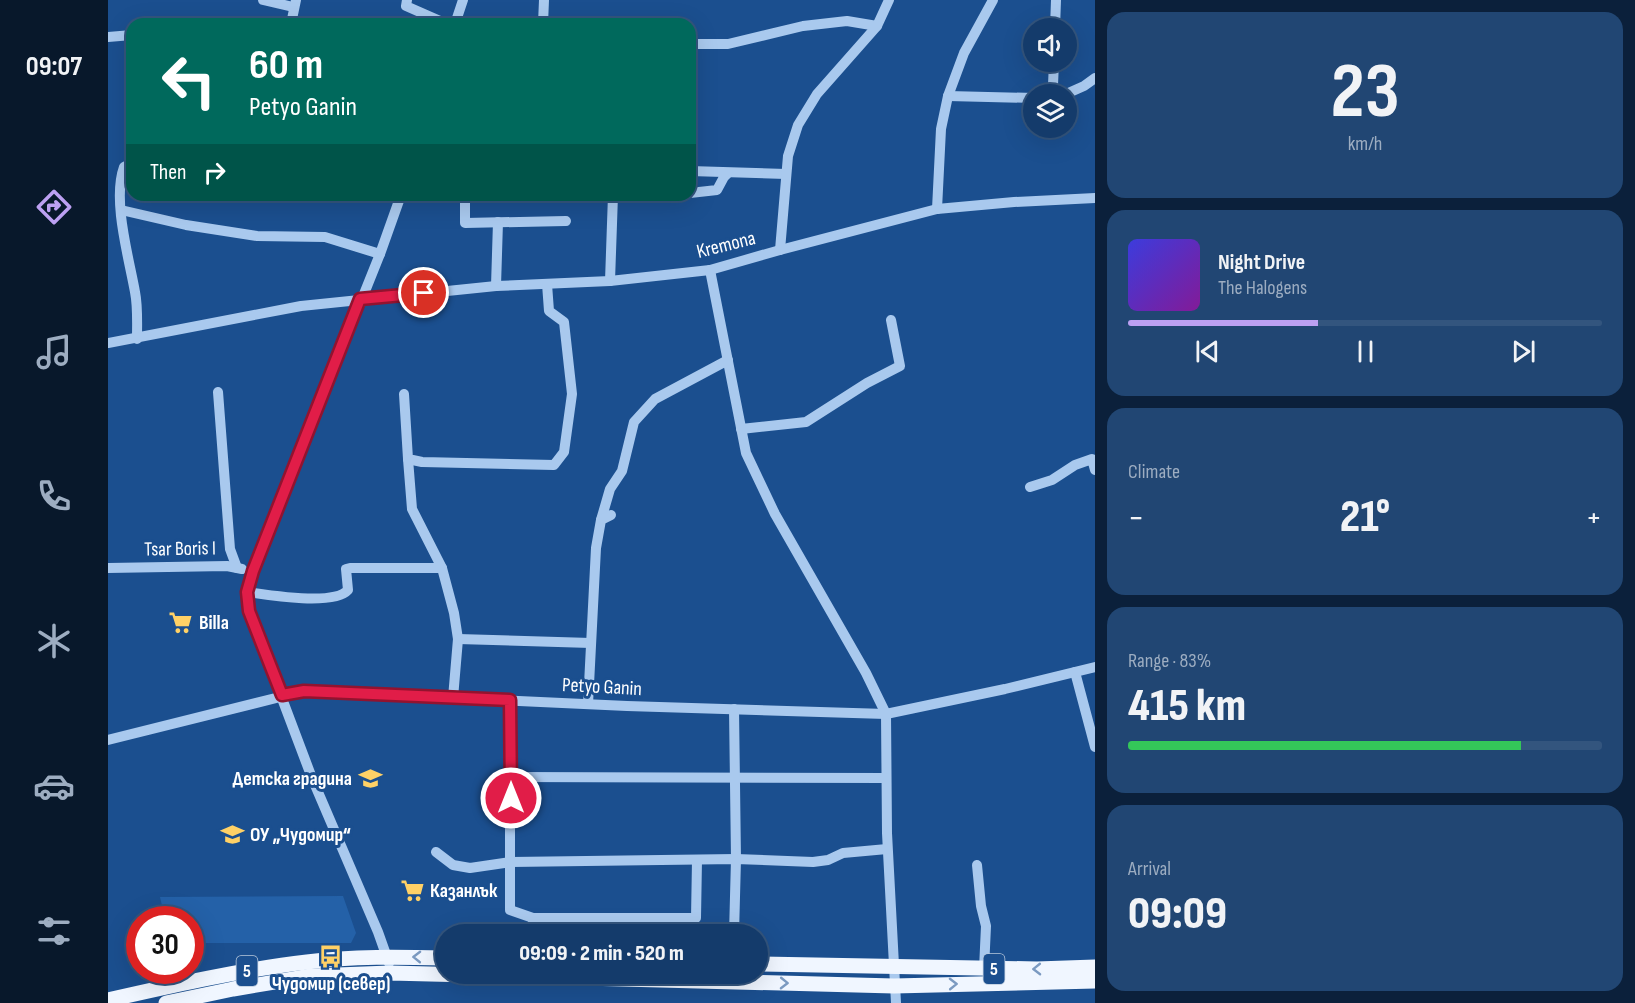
<!DOCTYPE html>
<meta charset="utf-8">
<style>
:root{--surface:#143b6b;--page:#214673;--text:#f1f3f6;--muted:#9dadc1;--line:#33557e;--accent:#bca0f2}
body{margin:0;font-family:"Sofia Sans Condensed",sans-serif;background:var(--page);color:var(--text);height:100vh;display:flex;flex-direction:column;font-size:22px;white-space:nowrap}
*{box-sizing:border-box;margin:0}
p{font-size:20px;color:var(--muted)}
.icon{flex:none;width:33px;height:33px;fill:none;stroke:currentColor;stroke-width:2;stroke-linecap:round;stroke-linejoin:round}
.map{position:relative;flex:1;overflow:hidden}
.sheet{display:flex;flex-direction:column;gap:12px;padding:12px;background:#0b203b;width:540px}
.sheet>*{flex:none}
.guide{position:absolute;left:18px;top:18px;width:570px;height:183px;border-radius:18px;box-shadow:0 6px 24px #0002,0 0 0 2px var(--line);background:#00695c;color:#fff;overflow:hidden}
.controls{position:absolute;left:915px;top:18px;display:grid;gap:12px}
.controls a{display:grid;place-items:center;width:54px;height:54px;border-radius:50%;background:var(--surface);box-shadow:0 6px 24px #0002,0 0 0 2px var(--line);font-size:30px}
.speed{position:absolute;left:18px;top:906px;display:flex;gap:12px;font-size:30px;font-weight:700;text-align:center}
.speed>*{display:grid;place-content:center;width:78px;height:78px;border-radius:50%;background:var(--surface);box-shadow:0 6px 24px #0002,0 0 0 2px var(--line);line-height:1}
.speed .limit{border:9px solid #d22;background:#fff;color:#111}
.pin{position:absolute;display:grid;place-items:center;width:51px;height:51px;color:#fff;margin:-26px;border:3px solid #fff;border-radius:50%;box-shadow:0 2px 6px #0007}
.me{position:absolute;width:66px;margin:-33px;rotate:0deg;stroke-linejoin:round;filter:drop-shadow(0 0 4px #0008)}
.turn{display:flex;align-items:center;gap:21px;height:126px;padding:0 24px;font-size:27px}
.turn .icon{width:78px;height:78px;stroke-width:2.5}
.turn b{display:block;font-size:42px;line-height:51px}
.then{display:flex;align-items:center;height:57px;padding:0 24px;background:#0003;gap:12px;font-size:22px}
.big{font-size:45px;font-weight:800;line-height:1.1}
.sheet .card{flex:1;display:flex;flex-direction:column;justify-content:center;gap:9px;min-width:0;padding:0 21px;border-radius:18px;background:var(--page)}
.sheet .dial{align-items:center;gap:0}
.dial b{font-size:78px;line-height:1}
.song{display:flex;align-items:center;gap:18px}
.cover{width:72px;height:72px;border-radius:9px;background:linear-gradient(135deg,hsl(240 70% 55%),hsl(290 70% 35%))}
.played{height:6px;border-radius:3px;background:linear-gradient(90deg,var(--accent) 40%,var(--line) 40%)}
.keys{display:flex;justify-content:space-around;direction:ltr}
.heat{display:flex;justify-content:space-between;align-items:center;font-size:33px;direction:ltr}
.charge{height:9px;border-radius:4px;background:linear-gradient(90deg,#34c759 83%,var(--line) 0)}
.trip{position:absolute;left:327px;top:924px;width:333px;height:60px;border-radius:30px;background:var(--surface);box-shadow:0 6px 24px #0002,0 0 0 2px var(--line);font-weight:800;line-height:60px;text-align:center}
main{display:flex;flex:1;min-height:0}
.dock{display:flex;flex-direction:column;width:108px;justify-content:space-around;align-items:center;background:#08182b;color:var(--muted)}
.dock .icon{width:42px;height:42px}
.dock .selected{color:var(--accent)}
.dock b{font-size:27px;color:var(--text)}
.map>svg:first-child{display:block}
.green{fill:#2461a8}
.lines{fill:none;stroke-linecap:round;stroke-linejoin:round}
.minor{stroke:#a9c9ee;stroke-width:10}
.major{stroke:#f0f6ff;stroke-width:15}
.oneway{stroke:#7b9ac1}
.route-casing{stroke:#92132f;stroke-width:15}
.route{stroke:#e11d48;stroke-width:10}
.labels{text-anchor:middle;dominant-baseline:central;stroke-width:6;stroke-linejoin:round;paint-order:stroke}
.shield{fill:#1b4f8f;stroke:#bbcadd;stroke-width:1.5}
.shield-label{font-size:18px;font-weight:bold;fill:#fff}
.street-label{font-size:20px;fill:#fff;stroke:#1b4f8f}
.poi-label{font-size:20px;font-weight:bold;fill:#fff;stroke:#1b4f8f;text-anchor:start}
</style>
<main>
<nav class="dock">
<b>09:07</b>
<svg class="icon selected" aria-label="directions" viewBox="0 0 24 24"><path d="M12 3l9 9-9 9-9-9zM9 14v-3h6M13 9l2 2-2 2"/></svg>
<svg class="icon" aria-label="music" viewBox="0 0 24 24"><path d="M9 18V5l10-2v13"/><circle cx="6" cy="18" r="3"/><circle cx="16" cy="16" r="3"/></svg>
<svg class="icon" aria-label="phone" viewBox="0 0 24 24"><path d="M5 4h4l2 5-3 2q2 4 5 5l2-3 5 2v4C11 20 4 13 5 4z"/></svg>
<svg class="icon" aria-label="climate" viewBox="0 0 24 24"><path d="M12 3v18M4 7l16 10M4 17L20 7"/></svg>
<svg class="icon" aria-label="car" viewBox="0 0 24 24"><path d="M5 17H2v-5l4-1 3-4h7l3 4 3 1v5h-3M9 17h6M6 11h13"/><circle cx="7" cy="17" r="2"/><circle cx="17" cy="17" r="2"/></svg>
<svg class="icon" aria-label="filters" viewBox="0 0 24 24"><path d="M4 7h16M4 17h16"/><circle cx="9" cy="7" r="2"/><circle cx="15" cy="17" r="2"/></svg>
</nav>
<div class="map">
<svg width="987" height="1003" viewBox="0 0 987 1003">
<rect width="100%" height="100%" fill="#1b4f8f"/>
<path class="green" d="M 235,896 L 248,933 L 243,943 L 83,943 L 82,920 L 57,919 L 52,897 Z"/>
<g class="lines">
<g class="minor">
<path d="M 155,0 L 185,7"/>
<path d="M 299,0 L 298,6 L 339,24"/>
<path d="M 183,24 L 188,0"/>
<path d="M 347,24 L 355,0"/>
<path d="M 435,24 L 436,0"/>
<path d="M 947,28 L 948,0"/>
<path d="M 0,37 L 24,35"/>
<path d="M 582,44 L 620,44 L 695,26 L 739,21 L 769,26"/>
<path d="M 939,94 L 945,85 L 946,62"/>
<path d="M 958,94 L 976,86 L 987,78"/>
<path d="M 840,96 L 926,98"/>
<path d="M 24,163 L 16,167 C 4,200 21,258 27,292 C 30,307 29,323 29,339"/>
<path d="M 582,171 L 678,174"/>
<path d="M 582,193 L 609,190 L 616,177 L 620,173"/>
<path d="M 357,195 L 357,223 L 458,221"/>
<path d="M 499,195 L 520,195"/>
<path d="M 829,209 L 833,129 L 840,96 L 856,53 L 885,0"/>
<path d="M 13,210 L 78,225 L 149,236 L 217,237 L 272,254"/>
<path d="M 672,250 L 680,156 L 690,125 L 709,94 L 769,26 L 781,0"/>
<path d="M 602,270 L 638,453 L 667,514 L 758,673 L 778,714 L 779,833 L 788,1003"/>
<path d="M 502,281 L 505,195"/>
<path d="M 388,286 L 390,222"/>
<path d="M 0,343 L 193,306 L 388,286 L 502,281 L 602,270 L 672,250 L 829,209 L 906,202 L 987,198"/>
<path d="M 110,392 L 122,549 L 129,568"/>
<path d="M 296,394 L 300,459 L 314,462 L 446,465 L 456,452 L 464,394 L 456,322 L 441,311 L 439,284"/>
<path d="M 633,429 L 698,422 L 759,383 L 792,366 L 783,320"/>
<path d="M 300,459 L 304,509 L 334,568 L 346,613 L 350,639 L 345,698"/>
<path d="M 922,487 L 944,480 L 967,465 L 984,459 L 987,470"/>
<path d="M 493,520 L 502,489 L 514,471 L 526,422 L 547,399 L 620,360"/>
<path d="M 0,568 L 119,566 L 134,569"/>
<path d="M 139,592 C 159,595 226,606 240,590 L 238,569 L 242,568 L 334,568"/>
<path d="M 350,639 L 483,643"/>
<path d="M 967,672 L 987,747"/>
<path d="M 402,700 L 402,910 L 425,918 L 425,934"/>
<path d="M 480,704 L 488,548 L 493,520 L 503,515"/>
<path d="M 0,740 L 196,691 L 519,706 L 778,714 L 897,689 L 987,667"/>
<path d="M 402,777 L 778,778"/>
<path d="M 328,852 L 345,865 L 362,868 L 403,862 L 628,859 L 705,862 L 720,860 L 735,853 L 779,849"/>
<path d="M 869,865 L 873,906 L 878,926 L 876,969"/>
<path d="M 425,918 L 588,918 L 589,860"/>
<path d="M 626,934 L 628,859 L 626,709"/>
<path d="M 281,963 L 270,932 L 204,778 L 141,611 L 139,592 L 145,571 L 272,254 L 293,195"/>
</g>
<g class="major">
<path d="M 650,964 L 929,969 L 987,967"/>
<path d="M 0,1000 C 66,985 132,970 199,962 C 245,956 292,957 338,958"/>
<path d="M 58,1003 L 125,989 L 203,976 L 282,973 L 786,986 L 987,981"/>
</g>
</g>
<defs><path id="oneway-chevron" d="M-2-3.5L2.5 0L-2 3.5" fill="none" stroke-width="1.6" stroke-linecap="round" stroke-linejoin="round" transform="scale(1.5)"/></defs>
<g class="oneway">
<use href="#oneway-chevron" transform="translate(309 957) rotate(-179)"/>
<use href="#oneway-chevron" transform="translate(929 969) rotate(179)"/>
<use href="#oneway-chevron" transform="translate(676 983) rotate(1)"/>
<use href="#oneway-chevron" transform="translate(845 984) rotate(-1)"/>
</g>
<g class="lines">
<defs>
<path id="route" d="M 316,293 L 252,299 L 145,571 L 139,592 L 141,611 L 174,695 L 196,691 L 402,700 L 403,798"/>
</defs>
<use href="#route" class="route-casing"/>
<use href="#route" class="route"/>
</g>
<defs>
<symbol id="supermarket-bare" viewBox="-9 -9 18 18"><path d="M-6-5.5h2.5l.6 2H6L4.5 2H-2.5L-4.4-4H-6ZM-1.5 3.2a1.3 1.3 0 1 0 .1 0ZM3 3.2a1.3 1.3 0 1 0 .1 0Z" fill="#ffd166" stroke="#1b4f8f" stroke-width="2.5" paint-order="stroke"/></symbol>
<symbol id="school-bare" viewBox="-9 -9 18 18"><path d="M0-5L7-2L0 1L-7-2ZM-4 1L0 2.5L4 1V4Q0 6-4 4Z" fill="#ffd166" stroke="#1b4f8f" stroke-width="2.5" paint-order="stroke"/></symbol>
<symbol id="bus-bare" viewBox="-9 -9 18 18"><path d="M-5-6H5V4H4V6H2V4H-2V6H-4V4H-5ZM-3.5-4V0h7V-4ZM-3.5 1.2v1.5H-2V1.2ZM2 1.2v1.5H3.5V1.2Z" fill="#ffd166" stroke="#1b4f8f" stroke-width="2.5" paint-order="stroke"/></symbol>
</defs>
<g fill-rule="evenodd">
<use href="#supermarket-bare" x="56" y="606" width="33" height="33"/>
<use href="#school-bare" x="246" y="762" width="33" height="33"/>
<use href="#school-bare" x="108" y="818" width="33" height="33"/>
<use href="#supermarket-bare" x="288" y="874" width="33" height="33"/>
<use href="#bus-bare" x="206" y="940" width="33" height="33"/>
</g>
<g class="labels">
<g class="shield">
<rect x="875.5" y="954" width="21" height="30" rx="4.5"/>
<rect x="128.5" y="956" width="21" height="30" rx="4.5"/>
</g>
<g class="shield-label">
<text x="886" y="969">5</text>
<text x="139" y="971">5</text>
</g>
<g class="street-label">
<text transform="translate(618 245) rotate(-14)">Kremona</text>
<text transform="translate(72 549) rotate(-1)">Tsar Boris I</text>
<text transform="translate(494 687) rotate(3)">Petyo Ganin</text>
</g>
<g class="poi-label">
<text x="91" y="623">Billa</text>
<text x="244" y="779" text-anchor="end">Детска градина</text>
<text x="142" y="835">ОУ „Чудомир“</text>
<text x="322" y="891">Казанлък</text>
<text x="223" y="984" text-anchor="middle">Чудомир (север)</text>
</g>
</g>
</svg>
<div class="controls">
<a><svg class="icon" aria-label="sound" viewBox="0 0 24 24"><path d="M4 9h4l5-4v14l-5-4H4zM17 9q2 3 0 6"/></svg></a>
<a><svg class="icon" aria-label="layers" viewBox="0 0 24 24"><path d="M12 4l9 5-9 5-9-5zM3 14l9 5 9-5"/></svg></a>
</div>
<div class="speed"><div class="limit">30</div></div>
<div class="pin" style="left:316px;top:293px;background:#d93025"><svg class="icon" aria-label="arrive" viewBox="0 0 24 24"><path d="M6 21V4h12l-3 4 3 4H6"/></svg></div>
<svg class="me" style="left:403px;top:798px" viewBox="-20 -20 40 40"><circle r="17" fill="#e11d48" stroke="#fff" stroke-width="3"/><path d="M0-11L8 9 0 5-8 9z" fill="#fff"/></svg>
<div class="trip">09:09 · 2 min · 520 m</div>
<div class="guide">
<div class="turn"><svg class="icon" aria-label="left" viewBox="0 0 24 24"><path d="M17 20v-9H6M10 6l-5 5 5 5"/></svg><div><b>60 m</b>Petyo Ganin</div></div>
<div class="then">Then<svg class="icon" aria-label="right" viewBox="0 0 24 24"><path d="M7 20v-9h11M14 6l5 5-5 5"/></svg></div>
</div>
</div>
<section class="sheet">
<div class="card dial"><b>23</b><p>km/h</p></div>
<div class="card">
<div class="song"><i class="cover"></i><div><b>Night Drive</b><p>The Halogens</p></div></div>
<div class="played"></div>
<div class="keys"><svg class="icon" aria-label="previous" viewBox="0 0 24 24"><path d="M18 5L8 12l10 7zM5 5v14"/></svg><svg class="icon" aria-label="pause" viewBox="0 0 24 24"><path d="M8 5v14M16 5v14"/></svg><svg class="icon" aria-label="next" viewBox="0 0 24 24"><path d="M6 5l10 7-10 7zM19 5v14"/></svg></div>
</div>
<div class="card"><p>Climate</p>
<div class="heat"><a>−</a><b class="big">21°</b><a>+</a></div>
</div>
<div class="card"><p>Range · 83%</p><b class="big">415 km</b><div class="charge"></div></div>
<div class="card"><p>Arrival</p><b class="big">09:09</b></div>
</section>
</main>
